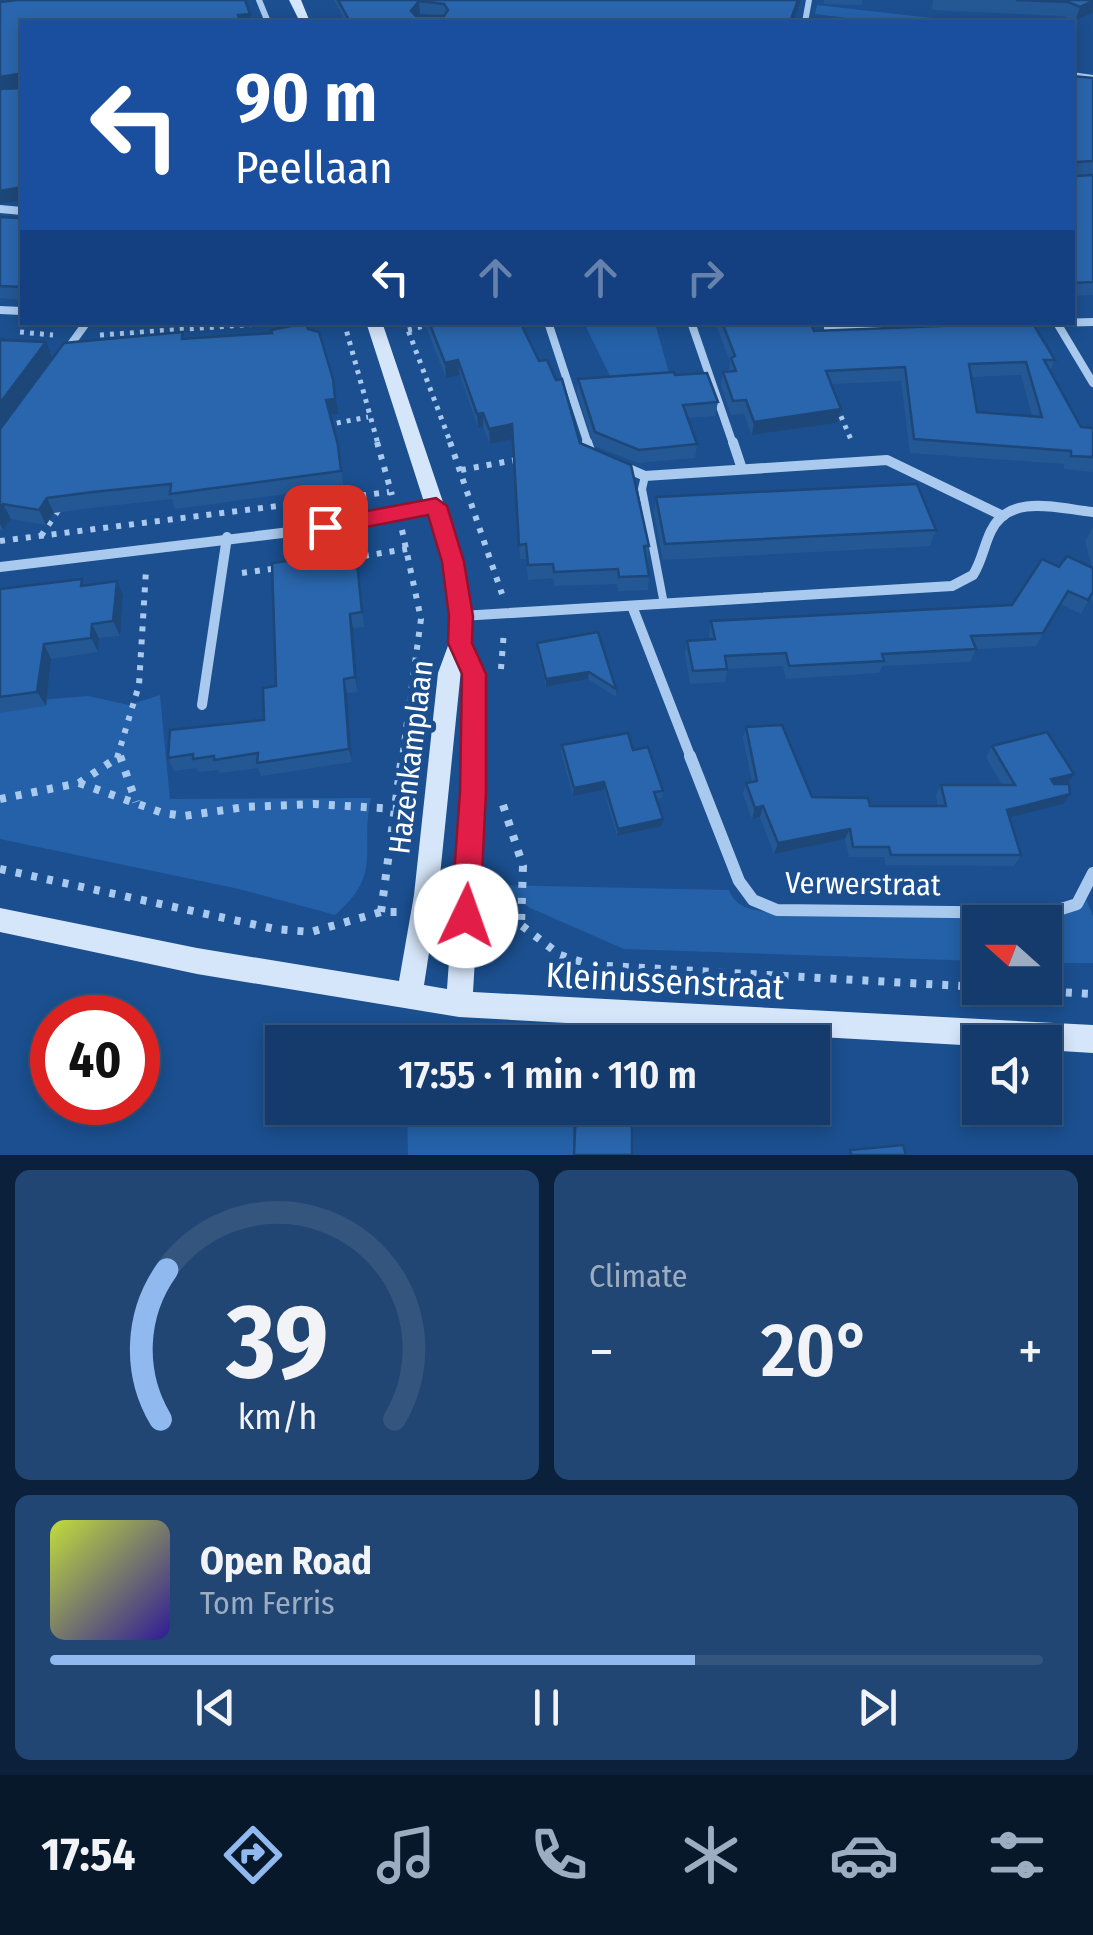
<!DOCTYPE html>
<meta charset="utf-8">
<style>
:root{--surface:#143b6b;--page:#214673;--text:#f1f3f6;--muted:#9dadc1;--line:#33557e;--accent:#90b9f0}
body{margin:0;font-family:"Fira Sans Condensed",sans-serif;background:var(--page);color:var(--text);height:100vh;display:flex;flex-direction:column;font-size:38px;white-space:nowrap}
*{box-sizing:border-box;margin:0}
p{font-size:32px;color:var(--muted)}
.icon{flex:none;width:55px;height:55px;fill:none;stroke:currentColor;stroke-width:2;stroke-linecap:round;stroke-linejoin:round}
.map{position:relative;height:1155px;overflow:hidden}
.side{display:flex;flex-direction:column;gap:15px;padding:15px;background:#0b203b;flex:1}
.side>*{flex:none}
.hud{position:absolute;left:20px;top:20px;width:1055px;height:305px;border-radius:0px;box-shadow:0 5px 15px #0003,0 0 0 2px var(--line);background:#1a4fa0;color:#fff;overflow:hidden}
.needle{width:65px;rotate:291deg}
.tools{position:absolute;left:962px;top:905px;display:grid;gap:20px}
.tools a{display:grid;place-items:center;width:100px;height:100px;border-radius:0px;background:var(--surface);box-shadow:0 5px 15px #0003,0 0 0 2px var(--line);font-size:50px}
.speed{position:absolute;left:30px;top:995px;display:flex;gap:20px;font-size:50px;font-weight:700;text-align:center}
.speed>*{display:grid;place-content:center;width:130px;height:130px;border-radius:50%;background:var(--surface);box-shadow:0 5px 15px #0003,0 0 0 2px var(--line);line-height:1}
.speed .limit{border:15px solid #d22;background:#fff;color:#111}
.pin{position:absolute;display:grid;place-items:center;width:85px;height:85px;color:#fff;margin:-42px;border-radius:20px;box-shadow:0 5px 15px #0006}
.me{position:absolute;width:110px;margin:-55px;rotate:3deg;stroke-linejoin:round;filter:drop-shadow(0 0 8px #0008)}
.turn{display:flex;align-items:center;gap:35px;height:210px;padding:0 50px;font-size:45px}
.turn .icon{width:130px;height:130px;stroke-width:2.5}
.turn b{display:block;font-size:70px;line-height:85px}
.lanes{display:flex;align-items:center;height:95px;padding:0 50px;background:#0003;justify-content:center;gap:50px;direction:ltr}
.lanes .off{opacity:.35}
.big{font-size:75px;font-weight:600;line-height:1.1}
.side .tile{flex:1;display:flex;flex-direction:column;justify-content:center;gap:15px;min-width:0;padding:0 35px;border-radius:15px;background:var(--page)}
.side .dial{align-items:center;gap:0}
.dial svg{height:260px;overflow:visible;fill:none;stroke:var(--line);stroke-width:7;stroke-linecap:round;text-anchor:middle}
.dial text{fill:var(--text);stroke:none}
.song{display:flex;align-items:center;gap:30px}
.cover{width:120px;height:120px;border-radius:15px;background:linear-gradient(135deg,hsl(70 70% 55%),hsl(250 70% 35%))}
.played{height:10px;border-radius:5px;background:linear-gradient(90deg,var(--accent) 65%,var(--line) 65%)}
.keys{display:flex;justify-content:space-around;direction:ltr}
.heat{display:flex;justify-content:space-between;align-items:center;font-size:55px;direction:ltr}
.side .tiles{flex:1;display:grid;gap:15px;grid-template-columns:1fr 1fr}
.tile:last-child{grid-column:span 2}
.trip{position:absolute;left:265px;top:1025px;width:565px;height:100px;border-radius:0px;background:var(--surface);box-shadow:0 5px 15px #0003,0 0 0 2px var(--line);font-weight:600;line-height:100px;text-align:center}
.tabs{display:flex;height:160px;justify-content:space-around;align-items:center;background:#08182b;color:var(--muted)}
.tabs .icon{width:70px;height:70px}
.tabs .active{color:var(--accent)}
.tabs b{font-size:45px;color:var(--text)}
.map>svg:first-child{display:block}
.green{fill:#2461a8}
.lines{fill:none;stroke-linecap:round;stroke-linejoin:round}
.path-far2{stroke:#a9c9ee;stroke-width:5;stroke-dasharray:4 6;stroke-linecap:butt}
.path-far1{stroke:#a9c9ee;stroke-width:6;stroke-dasharray:5 8;stroke-linecap:butt}
.path{stroke:#a9c9ee;stroke-width:8;stroke-dasharray:6 10;stroke-linecap:butt}
.lane{stroke:#a9c9ee;stroke-width:8}
.street-far3{stroke:#a9c9ee;stroke-width:6}
.street-far2{stroke:#a9c9ee;stroke-width:8}
.street-far1{stroke:#a9c9ee;stroke-width:10}
.street{stroke:#a9c9ee;stroke-width:12}
.secondary{fill:#d6e6fa;fill-rule:evenodd}
.wall{fill:#245895;fill-rule:evenodd}
.shaded-wall{fill:#1d4779}
.building{fill:#2a66ad;stroke:#1d4779;stroke-width:2.5;fill-rule:evenodd}
.route{fill:#e11d48;stroke:#92132f;stroke-width:2.5}
.labels{text-anchor:middle;dominant-baseline:central;stroke-width:10;stroke-linejoin:round;paint-order:stroke}
.street-label{font-size:30px;fill:#fff;stroke:#1b4f8f}
.near-street-label{font-size:35px;fill:#fff;stroke:#1b4f8f}
</style>
<div class="map">
<svg width="1093" height="1155" viewBox="0 0 1093 1155">
<rect width="100%" height="100%" fill="#1b4f8f"/>
<g class="green">
<path d="M 817,5 L 968,22 L 880,22 L 815,14 Z"/>
<path d="M 584,323 L 655,323 L 669,373 L 610,376 Z"/>
<path d="M 160,695 L 170,799 L 371,798 C 359,852 384,873 335,915 L 239,889 L 0,839 L 0,703 L 88,696 L 129,705 Z"/>
<path d="M 494,885 L 729,890 C 736,908 751,910 769,912 L 1052,911 L 1084,894 L 1093,916 L 1093,963 L 1045,963 L 1045,922 L 980,922 L 980,961 L 624,949 L 530,908 Z"/>
<path d="M 406,1030 L 568,1039 L 569,1042 L 407,1042 Z"/>
<path d="M 407,1108 L 572,1108 L 574,1155 L 408,1155 Z"/>
</g>
<g class="lines">
<g class="path-far2">
<path d="M 344,322 L 378,444"/>
<path d="M 405,322 L 451,444"/>
<path d="M 408,330 L 439,322"/>
<path d="M 20,332 L 53,335"/>
<path d="M 100,335 L 288,322"/>
<path d="M 837,407 L 852,442"/>
<path d="M 327,425 L 368,417"/>
</g>
<g class="path-far1">
<path d="M 377,442 L 392,495"/>
<path d="M 450,442 L 502,594"/>
<path d="M 461,470 L 521,459"/>
<path d="M 402,530 L 421,619 L 402,758"/>
<path d="M 41,536 L 59,509"/>
<path d="M 0,541 L 389,492"/>
<path d="M 351,558 L 407,549"/>
<path d="M 242,573 L 279,568"/>
<path d="M 501,669 L 504,631"/>
<path d="M 117,758 L 139,685 L 146,570"/>
</g>
<g class="path">
<path d="M 120,756 L 136,802"/>
<path d="M 79,783 L 163,813 L 184,816 L 245,807 L 314,804 L 396,809"/>
<path d="M 0,799 L 79,783 L 120,756"/>
<path d="M 503,805 L 523,866 L 521,925"/>
<path d="M 0,869 L 275,929 L 311,932 L 381,912 L 399,912"/>
<path d="M 381,912 L 402,756"/>
<path d="M 491,920 L 521,925 L 560,955 L 591,965 L 980,987"/>
<path d="M 986,988 L 1093,994"/>
</g>
<path class="lane" d="M 645,476 L 642,489 L 664,604"/>
<g class="street-far3">
<path d="M 259,0 L 268,22"/>
<path d="M 805,22 L 809,0"/>
<path d="M 1072,75 L 1093,78"/>
</g>
<g class="street-far2">
<path d="M 0,209 L 22,211"/>
<path d="M 0,310 L 22,311"/>
<path d="M 548,322 L 588,444"/>
<path d="M 691,322 L 733,444"/>
<path d="M 1054,323 L 1093,322"/>
<path d="M 1057,323 L 1093,383"/>
<path d="M 828,328 L 914,322"/>
<path d="M 66,351 L 87,322"/>
</g>
<g class="street-far1">
<path d="M 587,442 L 591,453"/>
<path d="M 733,442 L 742,469"/>
<path d="M 620,465 L 645,476 L 887,460 L 1003,516"/>
<path d="M 0,567 L 357,524 L 435,506"/>
<path d="M 632,606 L 691,758"/>
<path d="M 461,616 L 952,586 L 973,575 C 982,561 984,545 991,531 C 1010,492 1060,509 1093,512"/>
<path d="M 202,705 L 227,537"/>
</g>
<path class="street" d="M 690,756 L 739,881 L 753,900 L 777,910 L 1049,913 L 1077,904 L 1093,873"/>
<g class="secondary">
<path d="M 289,0 L 301,0 L 310,22 L 300,22 Z"/>
<path d="M 366,322 L 382,322 L 463,561 L 471,616 L 471,643 L 485,675 L 485,792 L 473,992 L 1093,1025 L 1093,1053 L 1045,1050 L 1045,1042 L 980,1042 L 980,1046 L 459,1017 L 197,974 L 0,932 L 0,908 L 197,948 L 399,981 L 414,895 L 438,673 L 449,643 L 451,616 L 443,561 ZM 461,670 L 461,792 L 447,989 L 424,985 L 438,895 Z"/>
</g>
</g>
<g class="wall">
<path d="M 334,0 L 801,0 L 793,22 L 346,22 ZM 420,13 L 443,16 L 417,16 Z"/>
<path d="M 824,0 L 862,0 L 862,5 L 824,4 Z"/>
<path d="M 933,0 L 1093,0 L 1075,21 L 1063,16 L 932,10 Z"/>
<path d="M 1072,76 L 1093,78 L 1093,295 L 1072,296 Z"/>
<path d="M 0,217 L 22,218 L 22,300 L 0,298 Z"/>
<path d="M 424,322 L 520,322 L 580,443 L 649,546 L 648,560 L 647,560 L 649,576 L 648,590 L 618,591 L 617,584 L 554,586 L 553,578 L 528,580 L 526,559 L 520,559 L 513,439 L 490,444 L 483,427 L 478,428 L 460,375 L 446,378 Z"/>
<path d="M 715,322 L 810,322 L 814,331 L 977,325 L 976,322 L 1032,322 L 1055,360 L 1050,371 L 1081,427 L 1093,428 L 1093,472 L 1064,469 L 1064,464 L 910,453 L 901,381 L 831,384 L 841,409 L 837,423 L 752,435 L 744,414 L 731,415 L 721,385 L 723,372 L 729,371 L 730,362 ZM 1021,375 L 1032,416 L 977,412 L 971,377 Z"/>
<path d="M 308,329 L 333,379 L 338,414 L 330,415 L 341,460 L 343,486 L 175,509 L 172,499 L 99,507 L 54,513 L 46,525 L 11,519 L 3,530 L 0,530 L 0,429 L 183,332 L 185,339 Z"/>
<path d="M 675,375 L 718,402 L 715,416 L 688,418 L 697,444 L 695,458 L 638,463 L 594,446 L 577,393 L 578,379 Z"/>
<path d="M 656,497 L 936,530 L 930,546 L 663,560 L 654,512 Z"/>
<path d="M 1093,527 L 1093,602 L 1090,597 L 1081,614 L 1061,604 L 1036,646 L 976,649 L 970,662 L 882,666 L 879,673 L 786,679 L 783,666 L 727,669 L 725,682 L 690,684 L 685,654 L 687,641 L 710,640 L 709,634 L 711,621 L 1012,605 L 1059,567 L 1092,568 L 1085,541 Z"/>
<path d="M 358,567 L 364,627 L 353,628 L 358,692 L 347,693 L 352,762 L 261,776 L 258,768 L 220,773 L 218,770 L 199,772 L 197,768 L 174,771 L 168,758 L 264,720 L 276,686 Z"/>
<path d="M 85,585 L 123,596 L 120,636 L 99,638 L 98,652 L 51,659 L 46,706 L 0,713 L 0,589 Z"/>
<path d="M 598,632 L 616,689 L 616,697 L 588,679 L 546,687 L 537,651 L 537,643 Z"/>
<path d="M 746,727 L 812,797 L 870,806 L 938,806 L 936,795 L 941,785 L 1002,785 L 986,757 L 992,746 L 1067,784 L 1063,804 L 1010,818 L 1021,855 L 1014,866 L 886,865 L 884,857 L 849,857 L 845,839 L 774,854 L 760,817 L 752,819 L 743,794 L 746,783 L 752,782 L 743,738 Z"/>
<path d="M 562,745 L 633,750 L 663,791 L 662,798 L 656,799 L 662,826 L 617,836 L 604,790 L 573,796 L 561,752 Z"/>
</g>
<g class="shaded-wall">
<path d="M 798,0 L 801,0 L 793,22 L 790,22 Z"/>
<path d="M 419,1 L 420,13 L 412,22 L 411,11 Z"/>
<path d="M 1093,1 L 1093,12 L 1075,21 L 1080,7 Z"/>
<path d="M 250,14 L 251,22 L 240,22 L 238,15 Z"/>
<path d="M 18,74 L 22,86 L 0,89 L 0,77 Z"/>
<path d="M 22,187 L 22,200 L 0,204 L 0,191 Z"/>
<path d="M 46,342 L 52,357 L 0,428 L 0,403 Z"/>
<path d="M 458,360 L 460,375 L 446,378 L 445,363 Z"/>
<path d="M 333,379 L 338,414 L 329,415 L 326,400 Z"/>
<path d="M 841,409 L 837,423 L 752,435 L 754,422 Z"/>
<path d="M 483,413 L 483,427 L 478,428 L 477,414 Z"/>
<path d="M 512,424 L 513,439 L 490,444 L 489,429 Z"/>
<path d="M 47,498 L 54,513 L 46,525 L 39,510 Z"/>
<path d="M 3,504 L 11,519 L 3,530 L 0,524 L 0,509 Z"/>
<path d="M 117,581 L 123,596 L 120,636 L 113,621 Z"/>
<path d="M 350,614 L 353,628 L 358,692 L 355,677 Z"/>
<path d="M 92,624 L 99,638 L 98,652 L 91,638 Z"/>
<path d="M 44,644 L 51,659 L 46,706 L 37,692 Z"/>
<path d="M 589,672 L 588,679 L 546,687 L 546,679 Z"/>
<path d="M 344,679 L 347,693 L 352,762 L 349,749 Z"/>
<path d="M 1074,774 L 1067,784 L 1044,790 L 1051,779 Z"/>
<path d="M 604,782 L 604,790 L 573,796 L 574,788 Z"/>
<path d="M 1070,794 L 1063,804 L 1001,820 L 1007,810 Z"/>
<path d="M 763,806 L 760,817 L 752,819 L 755,808 Z"/>
<path d="M 663,819 L 662,826 L 617,836 L 618,829 Z"/>
<path d="M 850,829 L 845,839 L 774,854 L 778,843 Z"/>
</g>
<g class="building">
<path d="M 17,0 L 245,0 L 250,14 L 238,15 L 241,22 L 22,22 L 22,78 L 18,74 L 0,77 L 0,2 Z"/>
<path d="M 338,0 L 798,0 L 790,22 L 350,22 ZM 419,1 L 444,4 L 448,10 L 444,16 L 416,16 L 411,11 Z"/>
<path d="M 1016,0 L 1093,0 L 1093,1 L 1080,7 L 1068,2 Z"/>
<path d="M 1072,76 L 1093,78 L 1093,161 L 1077,162 L 1072,169 Z"/>
<path d="M 22,83 L 22,187 L 0,191 L 0,89 L 20,88 Z"/>
<path d="M 1072,173 L 1076,176 L 1093,175 L 1093,282 L 1072,283 Z"/>
<path d="M 0,217 L 22,218 L 22,287 L 0,286 Z"/>
<path d="M 429,322 L 520,322 L 539,361 L 547,360 L 556,380 L 562,379 L 580,443 L 631,465 L 649,546 L 644,546 L 649,576 L 619,577 L 618,569 L 554,572 L 553,564 L 528,565 L 526,544 L 519,545 L 512,424 L 489,429 L 483,413 L 477,414 L 458,360 L 445,363 Z"/>
<path d="M 722,322 L 810,322 L 814,331 L 988,324 L 988,322 L 1032,322 L 1055,360 L 1044,360 L 1081,427 L 1093,428 L 1093,457 L 1071,456 L 1071,451 L 914,439 L 905,367 L 826,371 L 841,409 L 754,422 L 746,400 L 733,401 L 723,372 L 736,371 L 731,358 L 735,356 ZM 1026,362 L 1042,417 L 977,412 L 969,364 Z"/>
<path d="M 306,323 L 308,329 L 319,332 L 333,379 L 335,399 L 326,400 L 338,445 L 341,471 L 170,494 L 171,484 L 93,492 L 47,498 L 39,510 L 3,504 L 0,509 L 0,429 L 64,343 L 183,332 L 182,339 L 272,333 L 271,330 Z"/>
<path d="M 0,340 L 46,342 L 0,403 Z"/>
<path d="M 674,372 L 675,375 L 707,373 L 718,402 L 683,405 L 697,444 L 639,450 L 595,432 L 578,379 Z"/>
<path d="M 917,484 L 936,530 L 665,544 L 656,497 Z"/>
<path d="M 356,552 L 362,612 L 350,614 L 355,677 L 344,679 L 349,749 L 257,763 L 258,753 L 214,760 L 214,756 L 193,759 L 193,754 L 168,758 L 170,730 L 264,720 L 263,688 L 276,686 L 272,563 Z"/>
<path d="M 1067,556 L 1093,568 L 1093,592 L 1088,600 L 1068,591 L 1043,633 L 971,636 L 976,649 L 882,654 L 884,661 L 789,666 L 786,653 L 725,656 L 727,669 L 693,671 L 687,641 L 715,639 L 711,621 L 1012,605 L 1042,559 L 1059,567 Z"/>
<path d="M 82,579 L 81,586 L 117,581 L 113,621 L 92,624 L 91,638 L 44,644 L 37,692 L 0,697 L 0,589 Z"/>
<path d="M 598,632 L 616,689 L 589,672 L 546,679 L 537,643 Z"/>
<path d="M 782,725 L 812,797 L 868,798 L 870,806 L 946,806 L 941,785 L 1015,785 L 992,746 L 1047,732 L 1074,774 L 1051,779 L 1054,784 L 1069,784 L 1070,794 L 1007,810 L 1021,855 L 891,855 L 889,847 L 853,847 L 850,829 L 778,843 L 763,806 L 755,808 L 746,783 L 757,781 L 746,727 Z"/>
<path d="M 628,733 L 633,750 L 648,747 L 663,791 L 654,792 L 663,819 L 618,829 L 604,782 L 574,788 L 562,745 Z"/>
<path d="M 576,1110 L 632,1114 L 632,1155 L 574,1155 Z"/>
<path d="M 903,1145 L 906,1155 L 851,1155 L 850,1150 Z"/>
</g>
<path class="route" d="M 436,498 L 447,506 L 464,562 L 473,616 L 472,643 L 486,674 L 486,792 L 480,916 L 476,925 L 466,929 L 455,925 L 451,916 L 460,792 L 462,674 L 448,643 L 449,616 L 442,562 L 428,515 L 325,535 L 314,527 L 325,519 Z"/>
<g class="labels">
<g class="street-label">
<text transform="translate(411 757) rotate(-83)">Hazenkamplaan</text>
<text transform="translate(863 884) rotate(1)">Verwerstraat</text>
</g>
<g class="near-street-label">
<text transform="translate(665 981) rotate(3)">Kleinussenstraat</text>
</g>
</g>
</svg>
<div class="tools">
<a><svg class="needle" viewBox="-14 -14 28 28"><path d="M0-13l5 13h-10z" fill="#e53935"/><path d="M0 13l5-13h-10z" fill="#9dadc1"/></svg></a>
<a><svg class="icon" aria-label="sound" viewBox="0 0 24 24"><path d="M4 9h4l5-4v14l-5-4H4zM17 9q2 3 0 6"/></svg></a>
</div>
<div class="speed"><div class="limit">40</div></div>
<div class="pin" style="left:325px;top:527px;background:#d93025"><svg class="icon" aria-label="arrive" viewBox="0 0 24 24"><path d="M6 21V4h12l-3 4 3 4H6"/></svg></div>
<svg class="me" style="left:466px;top:916px" viewBox="-20 -20 40 40"><circle r="19" fill="#fff"/><path d="M0-13L10 11 0 6-10 11z" fill="#e11d48"/></svg>
<div class="trip">17:55 · 1 min · 110 m</div>
<div class="hud">
<div class="turn"><svg class="icon" aria-label="left" viewBox="0 0 24 24"><path d="M17 20v-9H6M10 6l-5 5 5 5"/></svg><div><b>90 m</b>Peellaan</div></div>
<div class="lanes"><svg class="icon" aria-label="left" viewBox="0 0 24 24"><path d="M17 20v-9H6M10 6l-5 5 5 5"/></svg><svg class="icon off" aria-label="ahead" viewBox="0 0 24 24"><path d="M12 20V5M6 11l6-6 6 6"/></svg><svg class="icon off" aria-label="ahead" viewBox="0 0 24 24"><path d="M12 20V5M6 11l6-6 6 6"/></svg><svg class="icon off" aria-label="right" viewBox="0 0 24 24"><path d="M7 20v-9h11M14 6l5 5-5 5"/></svg></div>
</div>
</div>
<section class="side">
<div class="tiles">
<div class="tile dial"><svg viewBox="0 0 100 80">
<path d="M14 69A42 42 0 1 1 86 69"/>
<path d="M14 69A42 42 0 0 1 16 23" stroke="#90b9f0"/>
<text x="50" y="56" font-size="32" font-weight="700">39</text>
<text x="50" y="72" font-size="11">km/h</text>
</svg></div>
<div class="tile"><p>Climate</p>
<div class="heat"><a>−</a><b class="big">20°</b><a>+</a></div>
</div>
<div class="tile">
<div class="song"><i class="cover"></i><div><b>Open Road</b><p>Tom Ferris</p></div></div>
<div class="played"></div>
<div class="keys"><svg class="icon" aria-label="previous" viewBox="0 0 24 24"><path d="M18 5L8 12l10 7zM5 5v14"/></svg><svg class="icon" aria-label="pause" viewBox="0 0 24 24"><path d="M8 5v14M16 5v14"/></svg><svg class="icon" aria-label="next" viewBox="0 0 24 24"><path d="M6 5l10 7-10 7zM19 5v14"/></svg></div>
</div>
</div>
</section>
<nav class="tabs">
<b>17:54</b>
<svg class="icon active" aria-label="directions" viewBox="0 0 24 24"><path d="M12 3l9 9-9 9-9-9zM9 14v-3h6M13 9l2 2-2 2"/></svg>
<svg class="icon" aria-label="music" viewBox="0 0 24 24"><path d="M9 18V5l10-2v13"/><circle cx="6" cy="18" r="3"/><circle cx="16" cy="16" r="3"/></svg>
<svg class="icon" aria-label="phone" viewBox="0 0 24 24"><path d="M5 4h4l2 5-3 2q2 4 5 5l2-3 5 2v4C11 20 4 13 5 4z"/></svg>
<svg class="icon" aria-label="climate" viewBox="0 0 24 24"><path d="M12 3v18M4 7l16 10M4 17L20 7"/></svg>
<svg class="icon" aria-label="car" viewBox="0 0 24 24"><path d="M5 17H2v-5l4-1 3-4h7l3 4 3 1v5h-3M9 17h6M6 11h13"/><circle cx="7" cy="17" r="2"/><circle cx="17" cy="17" r="2"/></svg>
<svg class="icon" aria-label="filters" viewBox="0 0 24 24"><path d="M4 7h16M4 17h16"/><circle cx="9" cy="7" r="2"/><circle cx="15" cy="17" r="2"/></svg>
</nav>
